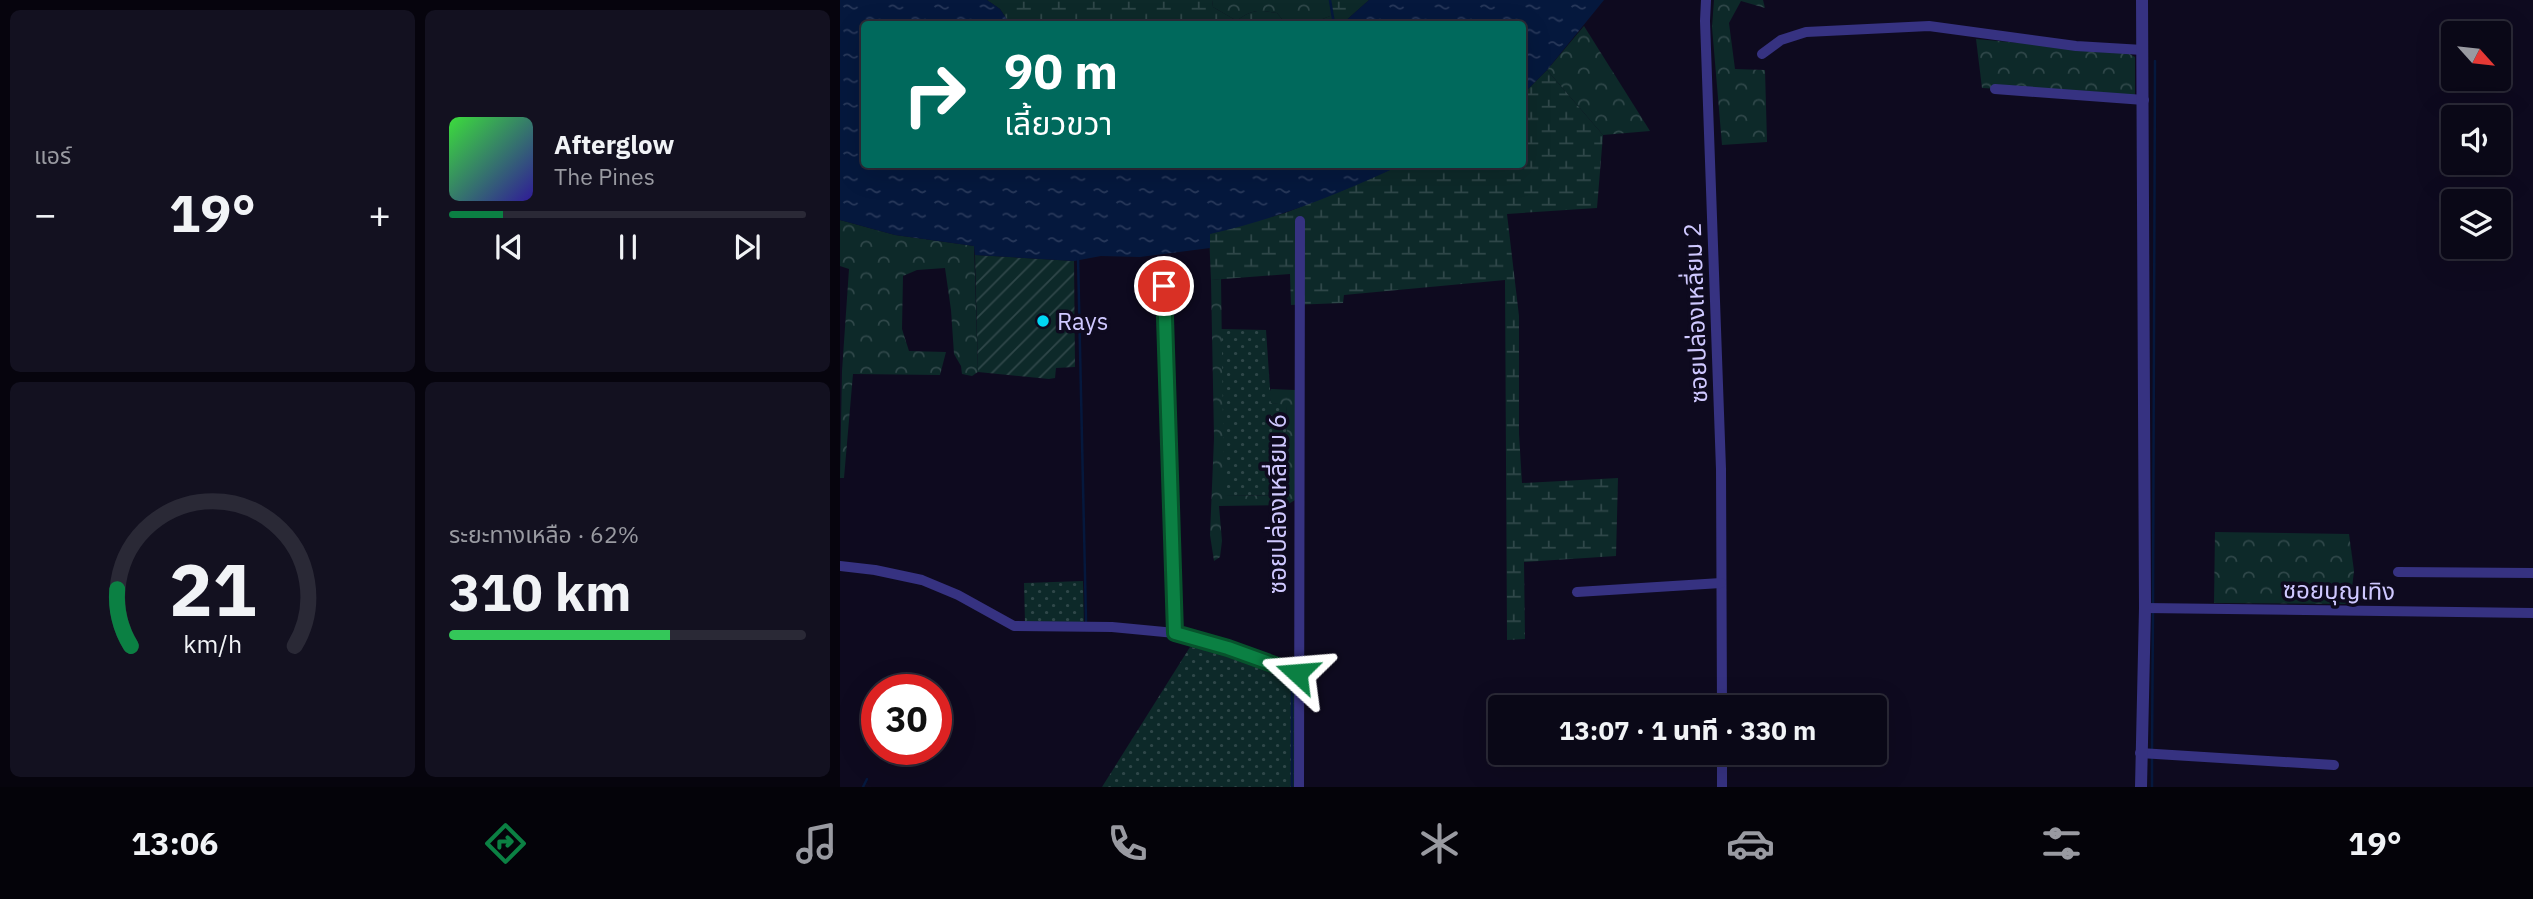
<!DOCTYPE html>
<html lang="th">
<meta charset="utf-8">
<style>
:root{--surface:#0a0817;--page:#131120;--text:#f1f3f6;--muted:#999aa1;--line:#2a2936;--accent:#0b8043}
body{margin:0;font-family:"IBM Plex Sans","Noto Sans Thai",sans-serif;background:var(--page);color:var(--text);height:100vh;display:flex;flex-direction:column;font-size:26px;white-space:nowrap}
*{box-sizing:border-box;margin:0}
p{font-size:23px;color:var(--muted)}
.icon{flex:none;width:38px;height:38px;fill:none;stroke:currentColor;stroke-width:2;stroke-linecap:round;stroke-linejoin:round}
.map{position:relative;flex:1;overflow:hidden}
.side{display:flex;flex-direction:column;gap:10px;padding:10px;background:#06040d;width:840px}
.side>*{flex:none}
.top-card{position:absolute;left:21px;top:21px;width:665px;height:147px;border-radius:7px;box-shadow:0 7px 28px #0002,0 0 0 2px var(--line);background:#00695c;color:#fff;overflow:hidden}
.needle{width:46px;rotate:117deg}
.buttons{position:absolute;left:1601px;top:21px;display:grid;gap:14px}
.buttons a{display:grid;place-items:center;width:70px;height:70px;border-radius:7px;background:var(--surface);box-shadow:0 7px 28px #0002,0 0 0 2px var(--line);font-size:35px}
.speed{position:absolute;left:21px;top:674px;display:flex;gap:14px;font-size:35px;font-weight:700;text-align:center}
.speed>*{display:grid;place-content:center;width:91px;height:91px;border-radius:50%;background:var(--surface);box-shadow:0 7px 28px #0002,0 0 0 2px var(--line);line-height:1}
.speed .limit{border:10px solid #d22;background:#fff;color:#111}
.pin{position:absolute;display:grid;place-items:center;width:60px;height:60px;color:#fff;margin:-30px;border:4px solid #fff;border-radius:50%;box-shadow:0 2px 7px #0007}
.me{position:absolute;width:77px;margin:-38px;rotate:289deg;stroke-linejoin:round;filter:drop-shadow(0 0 5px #0008)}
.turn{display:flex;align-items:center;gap:24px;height:147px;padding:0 28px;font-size:32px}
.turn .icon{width:91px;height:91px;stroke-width:2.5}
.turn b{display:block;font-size:49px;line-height:60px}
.big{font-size:52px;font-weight:800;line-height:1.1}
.side .tile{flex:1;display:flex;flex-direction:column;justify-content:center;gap:10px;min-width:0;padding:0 24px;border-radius:10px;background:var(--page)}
.side .dial{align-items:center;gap:0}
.dial svg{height:182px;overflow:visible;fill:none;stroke:var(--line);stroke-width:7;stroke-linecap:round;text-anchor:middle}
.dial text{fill:var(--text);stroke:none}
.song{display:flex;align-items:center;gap:21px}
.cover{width:84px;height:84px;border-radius:10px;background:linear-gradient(135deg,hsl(120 70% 55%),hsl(250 70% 35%))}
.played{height:7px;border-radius:4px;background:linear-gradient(90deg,var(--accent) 15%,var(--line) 15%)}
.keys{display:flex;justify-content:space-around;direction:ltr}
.heat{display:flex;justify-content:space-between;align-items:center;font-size:38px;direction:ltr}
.charge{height:10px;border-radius:5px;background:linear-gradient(90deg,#34c759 62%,var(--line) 0)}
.side .tiles{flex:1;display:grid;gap:10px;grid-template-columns:repeat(2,1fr)}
.trip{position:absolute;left:648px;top:695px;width:399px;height:70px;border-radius:7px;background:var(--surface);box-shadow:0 7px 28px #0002,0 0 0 2px var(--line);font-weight:800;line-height:70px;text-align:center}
.dock{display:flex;height:112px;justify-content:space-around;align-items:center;background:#040309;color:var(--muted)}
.dock .icon{width:49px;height:49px}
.dock .selected{color:var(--accent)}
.dock b{font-size:32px;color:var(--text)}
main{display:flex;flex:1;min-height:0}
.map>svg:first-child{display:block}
.grass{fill:url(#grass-dots)}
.forest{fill:url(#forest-crowns)}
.wetland{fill:url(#wetland-marsh)}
.garden{fill:url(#garden-furrows)}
.water{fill:url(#water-ripples)}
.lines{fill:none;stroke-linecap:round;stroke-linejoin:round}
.stream{stroke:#05183d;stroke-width:2.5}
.minor{stroke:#363281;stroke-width:10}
.tertiary{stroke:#363281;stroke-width:12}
.route-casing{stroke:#07532c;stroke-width:18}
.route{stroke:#0b8043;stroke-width:12}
.poi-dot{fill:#00d6f3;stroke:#0e0a1f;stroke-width:2.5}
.labels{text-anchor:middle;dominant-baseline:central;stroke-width:7;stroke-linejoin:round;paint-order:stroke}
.street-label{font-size:24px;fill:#cfc8ff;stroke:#0e0a1f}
.poi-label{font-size:24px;fill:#cfc8ff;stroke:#0e0a1f;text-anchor:start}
</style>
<main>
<section class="side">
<div class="tiles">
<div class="tile"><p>แอร์</p>
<div class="heat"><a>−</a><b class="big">19°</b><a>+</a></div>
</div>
<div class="tile">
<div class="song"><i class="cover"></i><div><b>Afterglow</b><p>The Pines</p></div></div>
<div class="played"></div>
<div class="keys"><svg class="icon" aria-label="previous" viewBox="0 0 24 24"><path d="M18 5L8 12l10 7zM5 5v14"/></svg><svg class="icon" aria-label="pause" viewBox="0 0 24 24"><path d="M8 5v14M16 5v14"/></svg><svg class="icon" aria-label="next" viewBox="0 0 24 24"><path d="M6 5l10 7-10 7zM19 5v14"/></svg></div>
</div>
<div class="tile dial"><svg viewBox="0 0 100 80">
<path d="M14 69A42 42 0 1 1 86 69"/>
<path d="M14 69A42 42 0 0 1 8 44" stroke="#0b8043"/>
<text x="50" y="56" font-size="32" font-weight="700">21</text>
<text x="50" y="72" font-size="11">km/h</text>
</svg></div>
<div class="tile"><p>ระยะทางเหลือ · 62%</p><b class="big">310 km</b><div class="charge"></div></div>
</div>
</section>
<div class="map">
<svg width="1693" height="787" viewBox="0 0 1693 787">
<defs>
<pattern id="grass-dots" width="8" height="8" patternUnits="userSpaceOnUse" patternTransform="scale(1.75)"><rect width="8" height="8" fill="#0d2929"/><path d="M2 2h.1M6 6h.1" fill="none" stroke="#2f4749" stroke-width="1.8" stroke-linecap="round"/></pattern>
<pattern id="forest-crowns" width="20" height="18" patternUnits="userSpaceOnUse" patternTransform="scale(1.75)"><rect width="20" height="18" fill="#0d2929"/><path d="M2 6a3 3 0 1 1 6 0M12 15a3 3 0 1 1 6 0" fill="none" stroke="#2f4749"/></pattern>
<pattern id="wetland-marsh" width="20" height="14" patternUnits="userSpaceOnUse" patternTransform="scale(1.75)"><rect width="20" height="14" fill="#0d2929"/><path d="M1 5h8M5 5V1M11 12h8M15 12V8" fill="none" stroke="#2f4749"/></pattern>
<pattern id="garden-furrows" width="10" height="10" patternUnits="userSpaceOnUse" patternTransform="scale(1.75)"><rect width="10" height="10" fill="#0d2929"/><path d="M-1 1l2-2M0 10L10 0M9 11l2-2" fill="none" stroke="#2f4749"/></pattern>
<pattern id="water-ripples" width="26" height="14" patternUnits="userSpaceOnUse" patternTransform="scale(1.75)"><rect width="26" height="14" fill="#05183d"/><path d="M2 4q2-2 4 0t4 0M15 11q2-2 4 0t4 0" fill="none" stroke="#28385a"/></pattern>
</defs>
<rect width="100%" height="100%" fill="#0e0a1f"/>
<g class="grass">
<path d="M 381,329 L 426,330 L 431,403 L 446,404 L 449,488 L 447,495 L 383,496 Z"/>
<path d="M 243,581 L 244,625 L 185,623 L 184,583 Z"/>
<path d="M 350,647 L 382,652 L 444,673 L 453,678 L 456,686 L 456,787 L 262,787 Z"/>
</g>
<g class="forest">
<path d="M 372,0 L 490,0 L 490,16 L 470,24 L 446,24 L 437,13 C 419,10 411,9 397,21 L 373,7 Z"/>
<path d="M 874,0 L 923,0 L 925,8 L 901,1 L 889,23 L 895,69 L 925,70 L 927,142 L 882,145 L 872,27 Z"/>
<path d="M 744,26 L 810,131 L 763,135 L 707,70 Z"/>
<path d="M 1136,39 L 1288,53 L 1295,57 L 1295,96 L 1142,88 Z"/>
<path d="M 0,220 L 55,235 L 134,246 L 138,372 L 132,376 L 122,374 L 121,366 L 114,354 L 111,310 L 105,268 L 77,270 L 63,276 L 62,329 L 69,351 L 106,352 L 100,375 L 13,374 L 4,478 L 0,478 L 2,371 L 9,269 L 0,266 Z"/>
<path d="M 381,279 L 384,496 L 447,495 L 449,488 L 446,405 L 431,403 L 429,393 L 431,389 L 455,390 L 455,500 L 447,505 L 379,506 L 382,541 L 380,557 L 374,561 L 370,535 L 374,438 L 371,280 Z"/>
<path d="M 1375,532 L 1509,534 L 1514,571 L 1510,604 L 1374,603 Z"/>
</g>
<g class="wetland">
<path d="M 147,0 L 372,0 L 373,7 L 397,21 C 411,9 419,10 437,13 L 446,24 L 170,24 L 160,9 Z"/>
<path d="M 490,0 L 529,0 L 502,24 L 470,24 L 490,16 Z"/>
<path d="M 707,70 L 763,135 L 757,208 L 667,214 L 679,316 L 679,434 L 682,483 L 778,478 L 776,556 L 684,562 L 685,639 L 667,640 L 665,280 L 504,295 L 503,303 L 451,305 L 450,274 L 371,280 L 369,234 L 445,213 L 501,191 L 561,165 L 682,164 L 683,94 Z"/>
</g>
<path class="garden" d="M 135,255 L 234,261 L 235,367 L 216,368 L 215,378 L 209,379 L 138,372 Z"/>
<g class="water">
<path d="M 0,0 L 147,0 L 160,9 L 170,24 L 24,24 L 24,164 L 561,165 C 499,194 436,219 370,234 L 370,248 L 300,257 L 261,256 L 234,261 L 135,255 L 134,246 L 55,235 L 0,220 Z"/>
<path d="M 529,0 L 764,0 L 707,70 L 683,94 L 682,24 L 502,24 Z"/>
</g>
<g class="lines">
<g class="stream">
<path d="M 490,0 L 494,24"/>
<path d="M 238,257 L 246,621"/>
<path d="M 1313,604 L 1315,61"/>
<path d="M 452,682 L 452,787"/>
<path d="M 1312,751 L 1313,610"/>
<path d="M 23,787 L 27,779"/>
<path d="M 1312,787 L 1312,757"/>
</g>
<g class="minor">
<path d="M 866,0 L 865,21 L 881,469 L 882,707"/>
<path d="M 922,54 L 941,40 L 966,32 L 1089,26 L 1236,46 L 1303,50"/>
<path d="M 1155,89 L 1304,100"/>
<path d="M 324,286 L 335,633"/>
<path d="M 0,566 L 35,570 L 82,580 L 118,595 L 174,626 L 272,627 L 335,633 L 388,648 L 457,672"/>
<path d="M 1558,572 L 1693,573"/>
<path d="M 737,592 L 881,583"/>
<path d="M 1305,608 L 1693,613"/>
<path d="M 882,752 L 882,787"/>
<path d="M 1300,753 L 1494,765"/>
<path d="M 459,787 L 460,221"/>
</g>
<path class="tertiary" d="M 1301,787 L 1305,608 L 1302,0"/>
</g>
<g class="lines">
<defs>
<path id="route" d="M 324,286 L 335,633 L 388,648 L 457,673"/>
</defs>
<use href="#route" class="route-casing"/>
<use href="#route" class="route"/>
</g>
<circle class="poi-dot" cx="203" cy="321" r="7"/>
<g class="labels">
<g class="street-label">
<text transform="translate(855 313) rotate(-92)">ซอยปล่องเหลี่ยม 2</text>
<text transform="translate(437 504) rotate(-90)">ซอยปล่องเหลี่ยม 6</text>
<text transform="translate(1499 590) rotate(1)">ซอยบุญเทิง</text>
</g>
<g class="poi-label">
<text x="217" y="321">Rays</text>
</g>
</g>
</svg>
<div class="buttons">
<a><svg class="needle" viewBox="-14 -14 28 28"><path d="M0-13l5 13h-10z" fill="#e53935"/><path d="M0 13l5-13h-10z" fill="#999aa1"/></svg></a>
<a><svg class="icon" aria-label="sound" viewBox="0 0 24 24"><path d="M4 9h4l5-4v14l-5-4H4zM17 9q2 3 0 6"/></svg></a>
<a><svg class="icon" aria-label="layers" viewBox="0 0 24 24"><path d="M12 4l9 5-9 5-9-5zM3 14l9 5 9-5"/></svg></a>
</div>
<div class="speed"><div class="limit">30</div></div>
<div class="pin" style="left:324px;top:286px;background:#d93025"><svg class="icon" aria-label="arrive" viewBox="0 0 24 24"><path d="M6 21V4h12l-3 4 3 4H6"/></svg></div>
<svg class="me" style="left:457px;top:673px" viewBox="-20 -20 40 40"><path d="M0-17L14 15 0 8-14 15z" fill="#0b8043" stroke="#fff" stroke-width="4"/></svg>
<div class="trip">13:07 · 1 นาที · 330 m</div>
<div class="top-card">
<div class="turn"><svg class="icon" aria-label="right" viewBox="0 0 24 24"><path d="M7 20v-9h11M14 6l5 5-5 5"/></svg><div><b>90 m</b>เลี้ยวขวา</div></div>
</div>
</div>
</main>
<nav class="dock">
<b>13:06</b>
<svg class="icon selected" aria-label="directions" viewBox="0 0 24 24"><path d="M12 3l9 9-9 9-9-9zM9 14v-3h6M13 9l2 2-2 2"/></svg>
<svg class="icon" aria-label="music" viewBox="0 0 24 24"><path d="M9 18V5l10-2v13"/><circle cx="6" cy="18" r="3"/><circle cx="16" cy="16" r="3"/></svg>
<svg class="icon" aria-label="phone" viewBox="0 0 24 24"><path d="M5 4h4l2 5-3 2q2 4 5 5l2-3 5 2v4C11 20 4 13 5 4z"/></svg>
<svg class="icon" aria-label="climate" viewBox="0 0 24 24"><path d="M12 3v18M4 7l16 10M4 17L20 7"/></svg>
<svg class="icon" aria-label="car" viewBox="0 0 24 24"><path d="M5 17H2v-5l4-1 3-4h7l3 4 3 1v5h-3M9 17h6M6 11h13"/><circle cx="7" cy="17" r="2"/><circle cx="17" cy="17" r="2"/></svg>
<svg class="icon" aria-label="filters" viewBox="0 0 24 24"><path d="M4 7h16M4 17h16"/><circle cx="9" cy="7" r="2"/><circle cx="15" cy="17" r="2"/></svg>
<b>19°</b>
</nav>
